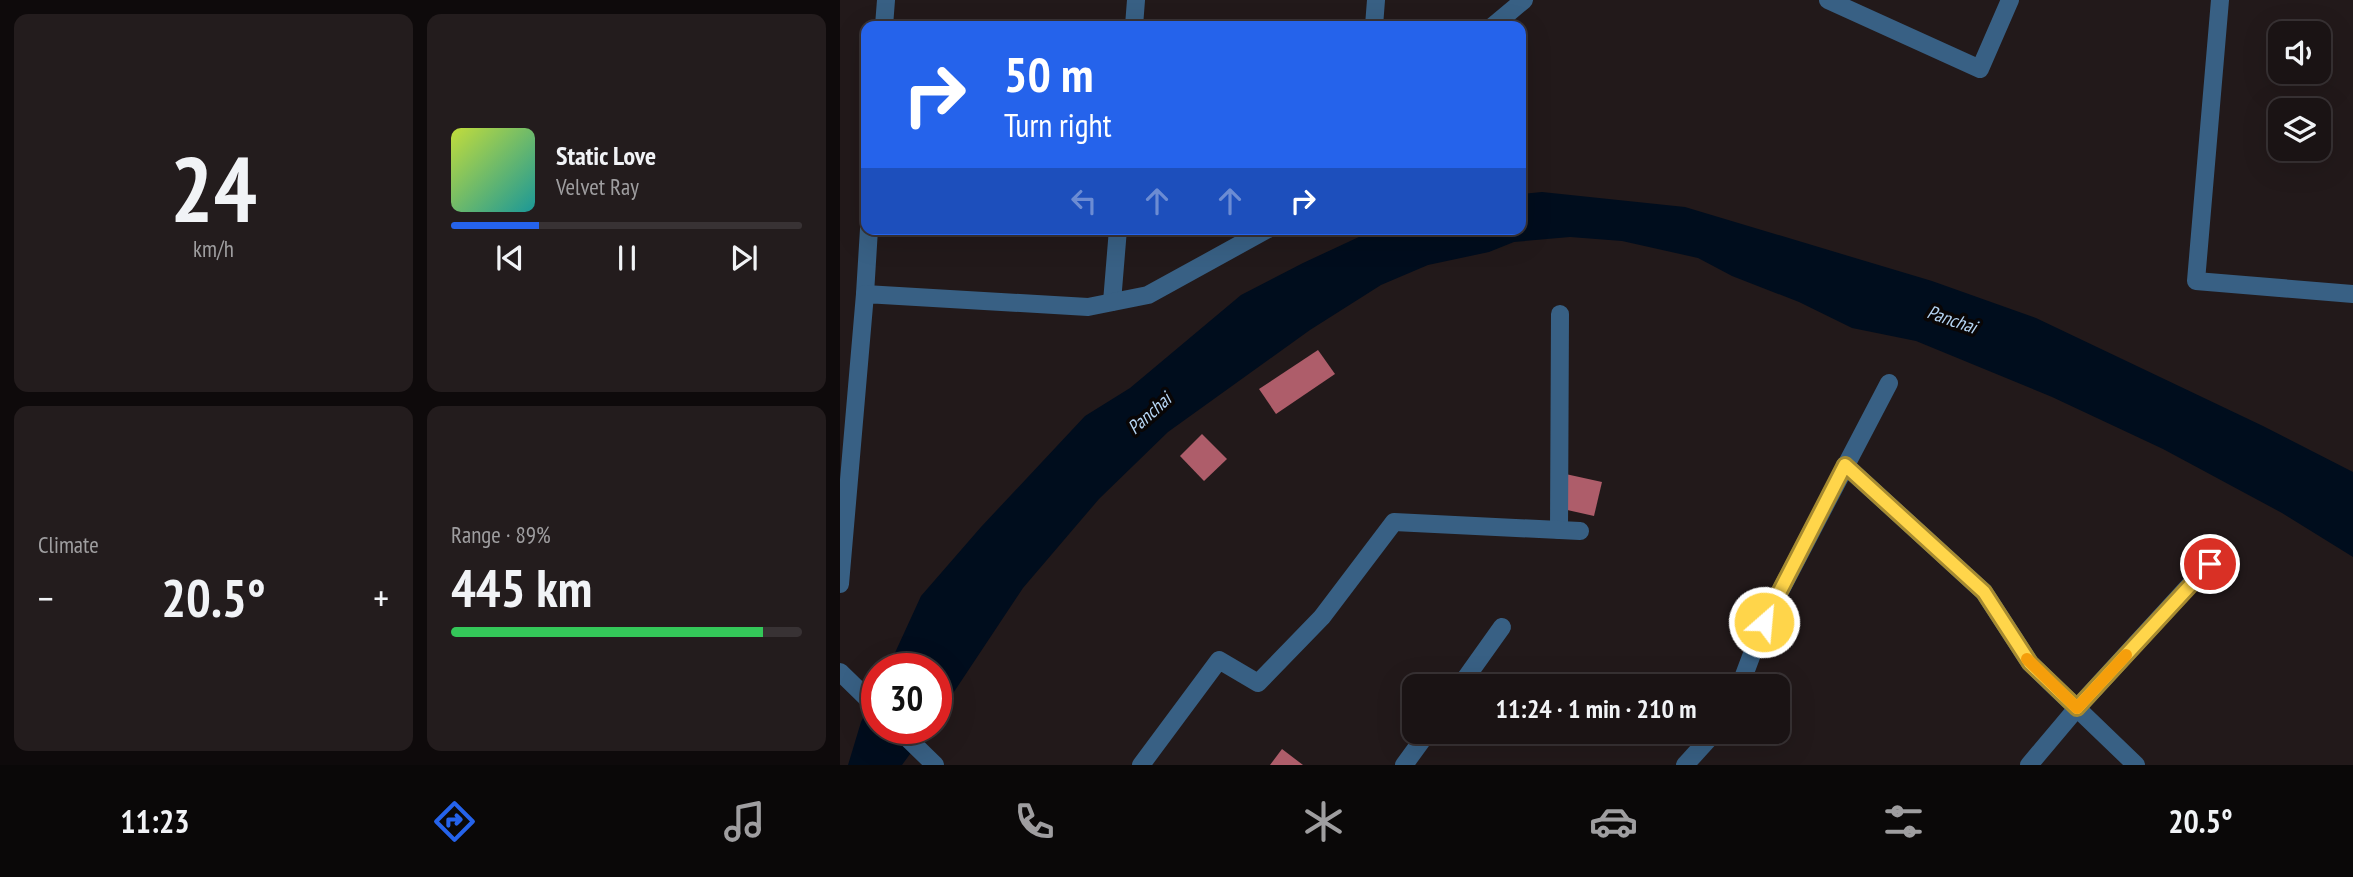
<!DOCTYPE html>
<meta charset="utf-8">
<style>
:root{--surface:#1a1314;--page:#231c1d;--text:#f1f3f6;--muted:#9f9ea0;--line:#383234;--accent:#2563eb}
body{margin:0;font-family:"PT Sans Narrow",sans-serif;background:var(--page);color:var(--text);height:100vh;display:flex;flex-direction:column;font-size:26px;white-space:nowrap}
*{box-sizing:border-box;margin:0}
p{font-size:23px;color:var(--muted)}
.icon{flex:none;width:38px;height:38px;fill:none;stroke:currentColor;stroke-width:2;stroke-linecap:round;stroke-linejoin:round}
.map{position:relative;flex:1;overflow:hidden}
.drawer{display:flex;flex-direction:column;gap:14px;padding:14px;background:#0e0a0b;width:840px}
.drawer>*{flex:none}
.top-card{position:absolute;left:21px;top:21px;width:665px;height:214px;border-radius:14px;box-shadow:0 7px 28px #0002,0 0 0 2px var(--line);background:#2563eb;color:#fff;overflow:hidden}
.controls{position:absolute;left:1428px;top:21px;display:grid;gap:14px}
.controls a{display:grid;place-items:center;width:63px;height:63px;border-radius:14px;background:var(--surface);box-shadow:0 7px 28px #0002,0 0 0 2px var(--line);font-size:35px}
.speed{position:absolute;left:21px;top:653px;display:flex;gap:14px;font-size:35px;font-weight:700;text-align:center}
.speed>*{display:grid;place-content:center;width:91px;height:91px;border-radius:50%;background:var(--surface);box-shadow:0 7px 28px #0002,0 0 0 2px var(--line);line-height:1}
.speed .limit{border:10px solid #d22;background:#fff;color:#111}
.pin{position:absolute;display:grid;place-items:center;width:60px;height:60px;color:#fff;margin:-30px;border:4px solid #fff;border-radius:50%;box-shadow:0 2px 7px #0007}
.me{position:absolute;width:77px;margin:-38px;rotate:27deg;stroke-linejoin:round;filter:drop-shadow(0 0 5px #0008)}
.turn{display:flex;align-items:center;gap:24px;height:147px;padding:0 28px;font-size:32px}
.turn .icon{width:91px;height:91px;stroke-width:2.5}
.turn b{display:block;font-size:49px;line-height:60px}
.lanes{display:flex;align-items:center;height:66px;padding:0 28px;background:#0003;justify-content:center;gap:35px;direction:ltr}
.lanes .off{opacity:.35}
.big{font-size:52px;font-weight:700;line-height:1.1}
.drawer .tile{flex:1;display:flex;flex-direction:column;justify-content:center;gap:10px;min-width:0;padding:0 24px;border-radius:14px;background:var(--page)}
.drawer .dial{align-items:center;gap:0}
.dial b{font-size:91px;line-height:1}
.song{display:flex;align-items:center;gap:21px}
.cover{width:84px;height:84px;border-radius:10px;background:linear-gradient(135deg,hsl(70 70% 55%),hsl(180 70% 35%))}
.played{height:7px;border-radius:4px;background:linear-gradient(90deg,var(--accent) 25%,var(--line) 25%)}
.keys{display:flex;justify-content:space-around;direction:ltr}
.heat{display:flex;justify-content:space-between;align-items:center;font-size:38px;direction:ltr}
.charge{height:10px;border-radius:5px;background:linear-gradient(90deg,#34c759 89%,var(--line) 0)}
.drawer .tiles{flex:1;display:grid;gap:14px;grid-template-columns:repeat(2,1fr)}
.trip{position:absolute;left:562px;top:674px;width:388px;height:70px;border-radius:14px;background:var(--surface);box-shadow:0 7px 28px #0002,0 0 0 2px var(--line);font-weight:700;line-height:70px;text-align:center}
.menu{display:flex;height:112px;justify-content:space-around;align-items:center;background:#0a0808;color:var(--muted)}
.menu .icon{width:49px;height:49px}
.menu .current{color:var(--accent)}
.menu b{font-size:32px;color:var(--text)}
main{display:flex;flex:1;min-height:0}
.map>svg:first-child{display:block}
.water{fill:#000d1d}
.building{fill:#ae5d6a}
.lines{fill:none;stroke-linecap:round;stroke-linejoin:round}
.minor{stroke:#386084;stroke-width:18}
.tertiary{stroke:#386084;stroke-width:18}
.route-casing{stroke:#a68a30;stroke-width:18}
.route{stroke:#ffd54a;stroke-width:12}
.slow{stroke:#f59e0b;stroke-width:12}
.labels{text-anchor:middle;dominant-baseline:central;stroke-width:7;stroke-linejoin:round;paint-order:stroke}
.water-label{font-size:19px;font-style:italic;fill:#b6d5f3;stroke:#090606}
</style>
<main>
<section class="drawer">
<div class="tiles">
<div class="tile dial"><b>24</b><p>km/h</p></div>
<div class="tile">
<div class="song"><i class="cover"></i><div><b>Static Love</b><p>Velvet Ray</p></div></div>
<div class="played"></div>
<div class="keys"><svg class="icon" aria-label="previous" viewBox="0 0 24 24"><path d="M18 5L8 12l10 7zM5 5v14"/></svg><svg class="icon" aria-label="pause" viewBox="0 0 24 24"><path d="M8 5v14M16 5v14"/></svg><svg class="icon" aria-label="next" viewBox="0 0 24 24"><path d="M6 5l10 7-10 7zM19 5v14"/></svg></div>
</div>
<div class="tile"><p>Climate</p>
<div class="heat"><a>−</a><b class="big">20.5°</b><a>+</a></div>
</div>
<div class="tile"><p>Range · 89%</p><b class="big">445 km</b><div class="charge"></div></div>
</div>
</section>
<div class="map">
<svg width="1513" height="765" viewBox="0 0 1513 765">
<rect width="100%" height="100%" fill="#22191a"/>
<g class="water">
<path d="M 702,192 L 845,207 L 1092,281 L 1196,318 L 1423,426 L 1513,472 L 1513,557 L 1442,513 L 1323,449 L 1212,397 L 1076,341 L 1012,328 L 959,302 L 892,276 L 858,258 L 782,241 L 730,237 L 674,242 L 649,252 L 588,265 L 541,285 L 470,330 L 328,432 L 259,499 L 183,588 L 96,719 L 96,668 L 48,668 L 81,596 L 141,527 L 245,416 L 290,388 L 401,295 L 463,263 L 536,229 L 681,229 L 681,194 Z"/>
<path d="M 37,691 L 37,728 L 89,728 L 62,765 L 8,765 L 21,722 Z"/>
</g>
<g class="building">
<path d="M 478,350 L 495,374 L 436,414 L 419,389 Z"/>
<path d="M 362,434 L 387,459 L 364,481 L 340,456 Z"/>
<path d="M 721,473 L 762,482 L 754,516 L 714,507 Z"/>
<path d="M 442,749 L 463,765 L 430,765 Z"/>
</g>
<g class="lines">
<g class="minor">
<path d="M 988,0 L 1140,69 L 1170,0"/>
<path d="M 1380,0 L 1356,281 L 1513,294"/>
<path d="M 44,26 L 46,0"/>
<path d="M 294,26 L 296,0"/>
<path d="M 534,26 L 536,0"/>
<path d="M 25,294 L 29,229"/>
<path d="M 272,302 L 278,229"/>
<path d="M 1005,465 L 1144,592 L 1190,663 L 1296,765"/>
<path d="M 719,530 L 720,314"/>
<path d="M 620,686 L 662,627"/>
<path d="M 900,686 L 924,622 L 1049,383"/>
<path d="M 301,765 L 379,660 L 418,683 L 482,617 L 554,522 L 740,531"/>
<path d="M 564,765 L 588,732"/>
<path d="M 845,765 L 875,732"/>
<path d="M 1189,765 L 1237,708 L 1370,563"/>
</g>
<g class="tertiary">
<path d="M 653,26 L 684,0"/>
<path d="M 0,584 L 25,294 L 248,307 L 308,295 L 428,229"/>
<path d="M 0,672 L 37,708"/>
<path d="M 57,728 L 95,765"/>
</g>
</g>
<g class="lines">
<defs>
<path id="route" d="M 924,622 L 1005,465 L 1144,592 L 1190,663 L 1237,708 L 1370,564"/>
</defs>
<use href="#route" class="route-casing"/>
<use href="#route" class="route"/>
<path class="slow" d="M 1187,659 L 1237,708 L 1286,655"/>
</g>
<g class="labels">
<g class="water-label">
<text transform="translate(1112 319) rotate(19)">Panchai</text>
<text transform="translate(309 413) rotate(-42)">Panchai</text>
</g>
</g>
</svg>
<div class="controls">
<a><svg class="icon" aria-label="sound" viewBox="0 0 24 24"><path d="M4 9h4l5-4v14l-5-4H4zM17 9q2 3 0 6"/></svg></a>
<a><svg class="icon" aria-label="layers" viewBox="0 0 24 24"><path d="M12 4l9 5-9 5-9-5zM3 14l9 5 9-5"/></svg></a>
</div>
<div class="speed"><div class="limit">30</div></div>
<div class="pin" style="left:1370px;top:564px;background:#d93025"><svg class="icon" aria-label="arrive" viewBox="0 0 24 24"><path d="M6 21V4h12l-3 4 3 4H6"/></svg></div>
<svg class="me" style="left:924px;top:622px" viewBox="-20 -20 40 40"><circle r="17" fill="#ffd54a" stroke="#fff" stroke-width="3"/><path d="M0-11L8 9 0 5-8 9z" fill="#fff"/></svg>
<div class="trip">11:24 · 1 min · 210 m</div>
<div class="top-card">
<div class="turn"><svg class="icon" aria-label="right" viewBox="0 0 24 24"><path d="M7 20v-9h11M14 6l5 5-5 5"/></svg><div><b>50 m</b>Turn right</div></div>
<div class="lanes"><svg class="icon off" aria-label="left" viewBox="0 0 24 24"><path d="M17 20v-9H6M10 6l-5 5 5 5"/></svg><svg class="icon off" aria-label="ahead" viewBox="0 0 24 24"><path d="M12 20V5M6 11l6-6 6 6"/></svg><svg class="icon off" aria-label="ahead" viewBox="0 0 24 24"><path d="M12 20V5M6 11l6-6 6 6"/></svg><svg class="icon" aria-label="right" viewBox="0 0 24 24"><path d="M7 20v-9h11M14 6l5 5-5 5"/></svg></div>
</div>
</div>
</main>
<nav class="menu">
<b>11:23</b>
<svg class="icon current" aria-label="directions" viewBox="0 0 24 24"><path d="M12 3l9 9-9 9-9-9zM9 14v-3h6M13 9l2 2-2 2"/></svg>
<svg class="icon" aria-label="music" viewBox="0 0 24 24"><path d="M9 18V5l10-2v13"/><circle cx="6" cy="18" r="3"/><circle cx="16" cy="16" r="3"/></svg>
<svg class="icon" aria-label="phone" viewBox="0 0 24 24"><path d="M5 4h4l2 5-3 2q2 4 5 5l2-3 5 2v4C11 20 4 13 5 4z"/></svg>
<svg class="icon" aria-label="climate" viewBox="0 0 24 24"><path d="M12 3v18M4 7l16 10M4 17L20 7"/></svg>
<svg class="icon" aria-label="car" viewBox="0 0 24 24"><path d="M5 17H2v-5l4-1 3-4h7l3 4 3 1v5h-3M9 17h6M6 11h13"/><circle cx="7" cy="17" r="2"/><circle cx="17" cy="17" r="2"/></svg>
<svg class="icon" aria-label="filters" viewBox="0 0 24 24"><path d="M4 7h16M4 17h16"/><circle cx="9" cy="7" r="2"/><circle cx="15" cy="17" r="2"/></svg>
<b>20.5°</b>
</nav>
